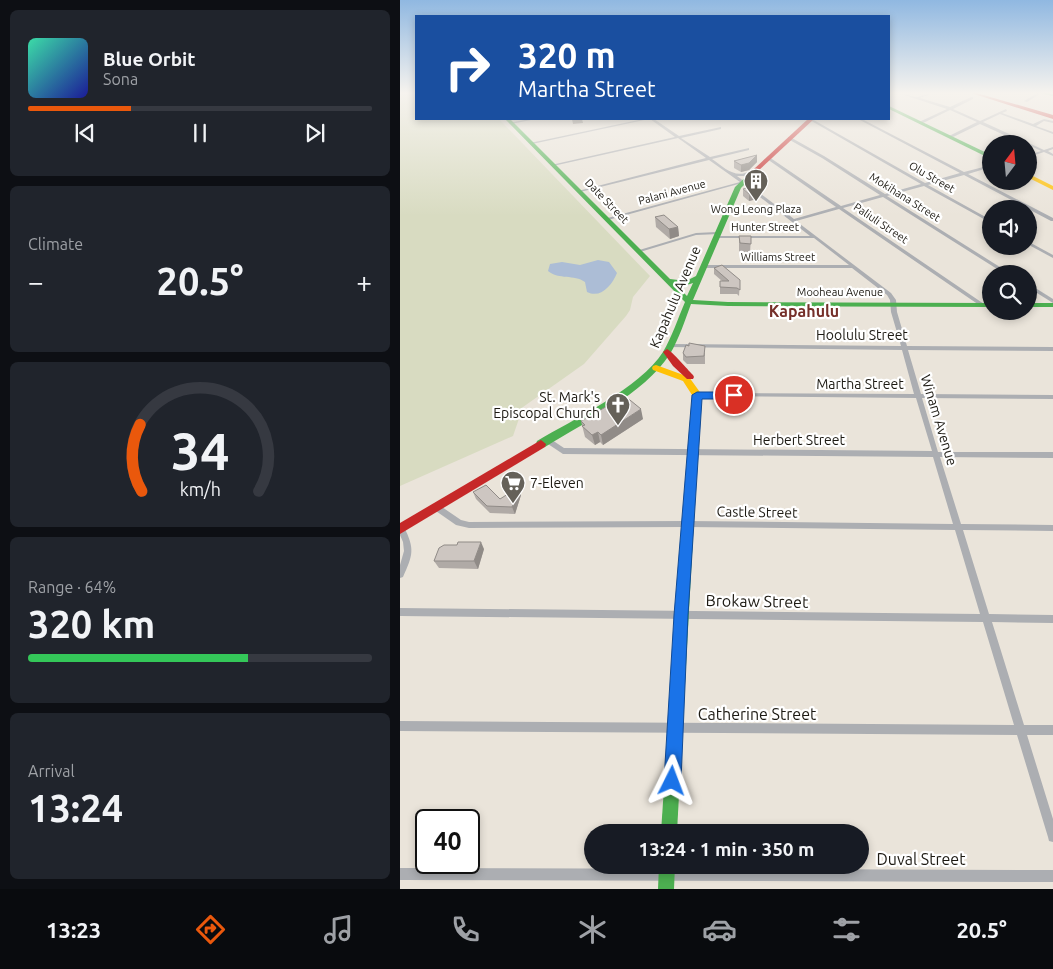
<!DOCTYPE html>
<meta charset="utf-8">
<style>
:root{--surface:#171b24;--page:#20242c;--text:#f1f3f6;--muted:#9ea1a6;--line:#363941;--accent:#ea580c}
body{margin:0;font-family:Ubuntu,sans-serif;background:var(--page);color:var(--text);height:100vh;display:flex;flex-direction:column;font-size:19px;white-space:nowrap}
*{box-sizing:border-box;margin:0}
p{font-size:16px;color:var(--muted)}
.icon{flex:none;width:28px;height:28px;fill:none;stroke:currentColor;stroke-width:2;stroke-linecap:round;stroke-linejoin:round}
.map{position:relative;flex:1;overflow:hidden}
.details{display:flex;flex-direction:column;gap:10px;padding:10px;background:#0d0f14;width:400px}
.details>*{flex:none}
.guide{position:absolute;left:15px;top:15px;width:475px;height:105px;border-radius:0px;box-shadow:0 2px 8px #0003;background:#1a4fa0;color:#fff;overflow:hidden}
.needle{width:32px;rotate:16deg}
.tools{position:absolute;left:582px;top:135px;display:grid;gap:10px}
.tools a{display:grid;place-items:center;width:55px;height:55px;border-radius:50%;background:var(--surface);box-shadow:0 2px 8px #0003;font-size:25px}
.speed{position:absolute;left:15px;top:809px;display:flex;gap:10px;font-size:25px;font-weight:700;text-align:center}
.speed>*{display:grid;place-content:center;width:65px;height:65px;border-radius:50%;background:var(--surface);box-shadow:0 2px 8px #0003;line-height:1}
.speed .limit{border:2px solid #111;border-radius:8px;background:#fff;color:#111}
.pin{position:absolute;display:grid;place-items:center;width:42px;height:42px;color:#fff;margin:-21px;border:2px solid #fff;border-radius:50%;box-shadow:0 1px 5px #0007}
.me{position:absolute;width:55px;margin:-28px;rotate:3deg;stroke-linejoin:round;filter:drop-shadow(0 0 4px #0008)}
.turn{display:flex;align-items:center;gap:18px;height:105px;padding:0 20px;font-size:22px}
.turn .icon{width:65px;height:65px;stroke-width:2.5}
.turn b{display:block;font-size:35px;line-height:42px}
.big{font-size:38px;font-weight:700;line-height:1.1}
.details .widget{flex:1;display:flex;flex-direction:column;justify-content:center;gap:8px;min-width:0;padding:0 18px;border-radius:8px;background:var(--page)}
.details .dial{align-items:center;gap:0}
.dial svg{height:130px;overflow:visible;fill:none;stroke:var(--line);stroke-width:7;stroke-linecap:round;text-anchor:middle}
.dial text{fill:var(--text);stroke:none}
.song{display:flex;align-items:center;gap:15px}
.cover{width:60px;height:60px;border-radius:8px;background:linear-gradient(135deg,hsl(160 70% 55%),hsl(240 70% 35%))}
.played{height:5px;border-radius:2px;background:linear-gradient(90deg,var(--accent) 30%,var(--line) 30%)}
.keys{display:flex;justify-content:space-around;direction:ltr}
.heat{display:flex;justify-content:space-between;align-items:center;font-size:28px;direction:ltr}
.charge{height:8px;border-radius:4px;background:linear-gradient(90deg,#34c759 64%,var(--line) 0)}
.trip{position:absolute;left:184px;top:824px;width:285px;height:50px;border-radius:25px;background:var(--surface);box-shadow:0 2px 8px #0003;font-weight:700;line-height:50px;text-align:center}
.dock{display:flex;height:80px;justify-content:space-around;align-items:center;background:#090b0e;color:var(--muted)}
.dock .icon{width:35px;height:35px}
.dock .on{color:var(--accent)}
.dock b{font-size:22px;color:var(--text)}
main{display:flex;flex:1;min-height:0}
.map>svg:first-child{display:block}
.green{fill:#d8dbc1}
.water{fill:#acbdd6}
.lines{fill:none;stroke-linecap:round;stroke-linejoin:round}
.street{fill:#acaeb2;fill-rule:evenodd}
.fast{fill:#4caf50;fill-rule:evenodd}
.slow{fill:#ffc107;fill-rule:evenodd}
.jam{fill:#c62828;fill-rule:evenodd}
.wall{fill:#b0aaa6}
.shaded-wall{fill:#908b87}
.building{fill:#cdc6c1;stroke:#908b87}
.route{fill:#1a73e8;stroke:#114b97}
.labels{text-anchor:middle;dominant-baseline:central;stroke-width:4.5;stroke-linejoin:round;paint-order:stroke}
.far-street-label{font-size:11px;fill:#1d1a13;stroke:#fff}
.far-poi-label{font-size:11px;fill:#1d1a13;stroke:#fff}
.street-label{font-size:14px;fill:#1d1a13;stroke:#fff}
.poi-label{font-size:14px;fill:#1d1a13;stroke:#fff;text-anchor:end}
.far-district-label{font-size:16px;font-weight:bold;fill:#752f29;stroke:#fff}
.near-street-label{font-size:16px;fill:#1d1a13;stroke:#fff}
</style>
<main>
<section class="details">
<div class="widget">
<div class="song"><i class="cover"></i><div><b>Blue Orbit</b><p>Sona</p></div></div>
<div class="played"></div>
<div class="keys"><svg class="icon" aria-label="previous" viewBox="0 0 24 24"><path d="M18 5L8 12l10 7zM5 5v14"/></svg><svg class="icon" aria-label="pause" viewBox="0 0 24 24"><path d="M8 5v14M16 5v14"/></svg><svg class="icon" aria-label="next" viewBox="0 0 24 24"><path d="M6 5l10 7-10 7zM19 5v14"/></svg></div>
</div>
<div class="widget"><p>Climate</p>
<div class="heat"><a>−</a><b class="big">20.5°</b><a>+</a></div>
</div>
<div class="widget dial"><svg viewBox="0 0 100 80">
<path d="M14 69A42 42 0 1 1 86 69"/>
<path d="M14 69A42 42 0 0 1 13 28" stroke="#ea580c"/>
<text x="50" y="56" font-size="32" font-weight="700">34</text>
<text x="50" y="72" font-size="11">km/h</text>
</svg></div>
<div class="widget"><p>Range · 64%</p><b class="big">320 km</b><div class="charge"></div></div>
<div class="widget"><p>Arrival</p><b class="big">13:24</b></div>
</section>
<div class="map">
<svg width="653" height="889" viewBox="0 0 653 889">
<rect width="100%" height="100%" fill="#eae4da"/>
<path class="green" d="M 0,92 L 16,92 L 16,119 L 99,119 L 250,276 L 233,297 L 230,310 L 226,316 L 184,364 L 123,407 L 113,436 L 0,486 Z"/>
<path class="water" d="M 198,260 L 209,262 L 217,273 C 212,285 201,299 187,292 L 185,282 C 174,274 159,280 148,271 L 150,264 L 162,262 L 180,265 Z"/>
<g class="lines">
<g class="street">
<path d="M 495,92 C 503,92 510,97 517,97 C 522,97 528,92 533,92 L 533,93 L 520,98 L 550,107 L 571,97 L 573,97 L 573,99 L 553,109 L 580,121 L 606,109 L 607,111 L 602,113 L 633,124 L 644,119 L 653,121 L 653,123 L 644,121 L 636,126 L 653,132 L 653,134 L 600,114 L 583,122 L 644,150 L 653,147 L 653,149 L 648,151 L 653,154 L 653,156 L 644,152 L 629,157 L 629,155 L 641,151 L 629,145 L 629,144 L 624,144 L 580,124 L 551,138 L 549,138 L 549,136 L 577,122 L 550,110 L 521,124 L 519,124 L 519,122 L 547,109 Z"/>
<path d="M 639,92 L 643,92 L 627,102 L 624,101 Z"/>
<path d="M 129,119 L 136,119 L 111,124 L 109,123 Z"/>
<path d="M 243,119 L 249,119 L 132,144 L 130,143 Z"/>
<path d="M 250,119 L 254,119 L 279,136 L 321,127 L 321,129 L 281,138 L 310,157 L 349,148 L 349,150 L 312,159 C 322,166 333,177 345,173 C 349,172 352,170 356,169 L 356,171 L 346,176 L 337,176 L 394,219 L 436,207 L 367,159 L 367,157 L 369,157 L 441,206 L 480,195 L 422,158 L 388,139 L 388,137 L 390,137 L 424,156 L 485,194 L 521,184 L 408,119 L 412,119 L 525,183 L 560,173 L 458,119 L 462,119 L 564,172 L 591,165 L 591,167 L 568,174 L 653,218 L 653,221 L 651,221 L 564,175 L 528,185 L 591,220 L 591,223 L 524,186 L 487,196 L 611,274 L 605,274 L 483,197 L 443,208 L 584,304 L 584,306 L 582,307 L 439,209 L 396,221 L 491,293 L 496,300 L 497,312 L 507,346 L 653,347 L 653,351 L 508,350 L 521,394 L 653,395 L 653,399 L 522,398 L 538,452 L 653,452 L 653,458 L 540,457 L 561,524 L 653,525 L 653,531 L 563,530 L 589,614 L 653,615 L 653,623 L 592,622 L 624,725 L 653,725 L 653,735 L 627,735 L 653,819 L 653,842 L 649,841 L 648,837 L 617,735 L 0,731 L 0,721 L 614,725 L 583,622 L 0,616 L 0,608 L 580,614 L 555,530 L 287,527 L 69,528 L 56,525 L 33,509 L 32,507 L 33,505 L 36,504 L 39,505 L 61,520 L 69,522 L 287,521 L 553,524 L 533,457 L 163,454 L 145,442 L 144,440 L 145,438 L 149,438 L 164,448 L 532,451 L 516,398 L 295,396 L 294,395 L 297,393 L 514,394 L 502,350 L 268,347 L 268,345 L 270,344 L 501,346 L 491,312 L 490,300 L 487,295 L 452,268 L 302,268 L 302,266 L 304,265 L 449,265 L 414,238 L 314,238 L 314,236 L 410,236 L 342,183 L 208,220 L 204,219 L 340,182 L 309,160 L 180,192 L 178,191 L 306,158 L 278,138 L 153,166 L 151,165 L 275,137 Z"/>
<path d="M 317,232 L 319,233 L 319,234 L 296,235 L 240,252 L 236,251 L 296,233 Z"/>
<path d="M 629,242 L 653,255 L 653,258 L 629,245 Z"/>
<path d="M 629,284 L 653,299 L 653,303 L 629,288 Z"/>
<path d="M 0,526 L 4,527 C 15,549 13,555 3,577 L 0,578 L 0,565 L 4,551 L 3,542 L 0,535 Z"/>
<path d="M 0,868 L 653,870 L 653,882 L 0,880 Z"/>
</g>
<g class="fast">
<path d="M 639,92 L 653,94 L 653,96 L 639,93 Z"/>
<path d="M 489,106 L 591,155 L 591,159 L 489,109 Z"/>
<path d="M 105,119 L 110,119 L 270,279 L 286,281 L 296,276 L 335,187 L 354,169 L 358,169 L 358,171 L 341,188 L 293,300 L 328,302 L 591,303 L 591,307 L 328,306 L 291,304 C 285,320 279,339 270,354 C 244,394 185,422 145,447 L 137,447 L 136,444 L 137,441 C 174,419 240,388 263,352 C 272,337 278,318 285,302 ZM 293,283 L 287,296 L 275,284 L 287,285 Z"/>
<rect x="629" y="303" width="24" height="4"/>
<path d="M 287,532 L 291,534 L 293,537 L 277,832 L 261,832 L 281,537 L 283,534 Z"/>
<path d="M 259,865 L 275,865 L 274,889 L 258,889 Z"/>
</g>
<g class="slow">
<path d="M 629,174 L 653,186 L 653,190 L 629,178 Z"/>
<path d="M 256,365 L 289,377 L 302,395 L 293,537 L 291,540 L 287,542 L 283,540 L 281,537 L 292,395 L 283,381 L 253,370 L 252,368 L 253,366 Z"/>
</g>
<g class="jam">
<path d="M 568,92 L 573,92 L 653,115 L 653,119 Z"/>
<path d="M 408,119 L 414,119 L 358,171 L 354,171 L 354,169 Z"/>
<path d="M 267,349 C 273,352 287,369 293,375 L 294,377 L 293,379 L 287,379 L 273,366 L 263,352 Z"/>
<path d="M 141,440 L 146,444 L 145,447 L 0,534 L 0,523 Z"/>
</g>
</g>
<g class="wall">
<path d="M 357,155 L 357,162 L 349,170 L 341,172 L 334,168 L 334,161 Z"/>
<path d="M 343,189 L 357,199 L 349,201 L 343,196 Z"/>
<path d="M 255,217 L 278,227 L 279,236 L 270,239 L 256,227 Z"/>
<path d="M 339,236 L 351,236 L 350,254 L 339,252 Z"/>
<path d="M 314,268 L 340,280 L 339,296 L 337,294 L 320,294 L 320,287 L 322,281 L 314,274 Z"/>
<path d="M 283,353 L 305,353 L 305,364 L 287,364 L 283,360 Z"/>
<path d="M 243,419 L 203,445 L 200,442 L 195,445 L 185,437 L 181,421 Z"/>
<path d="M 73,492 L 100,499 L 121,495 L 115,514 L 90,513 L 76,499 Z"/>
<path d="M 84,549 L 78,569 L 39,568 L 34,561 Z"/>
</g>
<g class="shaded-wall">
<path d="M 172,119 L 182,119 L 183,123 L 173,124 Z"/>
<path d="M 357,155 L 357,162 L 349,170 L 341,172 L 341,165 Z"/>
<path d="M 357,192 L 357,199 L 349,201 L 349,194 Z"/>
<path d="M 278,227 L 279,236 L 270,239 L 269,229 Z"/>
<path d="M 241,409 L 243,419 L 203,445 L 201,435 Z"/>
<path d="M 198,432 L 200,442 L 195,445 L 192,435 Z"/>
<path d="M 119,487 L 121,495 L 115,514 L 112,507 Z"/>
<path d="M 81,542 L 84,549 L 78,569 L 74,561 Z"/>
</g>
<g class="building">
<path d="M 357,155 L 349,163 L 341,165 L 334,161 Z"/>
<path d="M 351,187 L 357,192 L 349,194 L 343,189 Z"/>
<path d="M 264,215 L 278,227 L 269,229 L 255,217 Z"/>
<path d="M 339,236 L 351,236 L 351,244 L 340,243 Z"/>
<path d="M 322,265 L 340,280 L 340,290 L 337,288 L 320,287 L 320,281 L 329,281 L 314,268 Z"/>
<path d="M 289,343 L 305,346 L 304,356 L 286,357 L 283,353 L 286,345 L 289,346 Z"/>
<path d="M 225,396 L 241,409 L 201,435 L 198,432 L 192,435 L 182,426 L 185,425 L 181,421 Z"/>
<path d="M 86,485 L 100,499 L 119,487 L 112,507 L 87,506 L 73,492 Z"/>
<path d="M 58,542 L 81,542 L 74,561 L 34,561 L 39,548 L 44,545 L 57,545 Z"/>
</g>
<linearGradient id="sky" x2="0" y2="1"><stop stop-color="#90b8e1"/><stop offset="0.43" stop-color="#f6f3ee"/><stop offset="1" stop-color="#f6f3ee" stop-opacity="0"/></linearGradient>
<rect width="653" height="216" fill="url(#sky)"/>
<path class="route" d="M 297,392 L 334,392 L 339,395 L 334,399 L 302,399 L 288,615 L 281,781 L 279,787 L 272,789 L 266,787 L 264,781 L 274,615 L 292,395 Z"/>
<defs>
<symbol id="building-pin" viewBox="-11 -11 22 30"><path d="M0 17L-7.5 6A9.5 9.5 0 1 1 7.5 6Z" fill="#656159" stroke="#fff"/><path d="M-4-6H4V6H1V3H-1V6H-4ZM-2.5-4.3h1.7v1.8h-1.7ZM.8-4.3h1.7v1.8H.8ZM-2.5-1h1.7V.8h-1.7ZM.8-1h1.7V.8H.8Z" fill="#fff"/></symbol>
<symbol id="church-pin" viewBox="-11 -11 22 30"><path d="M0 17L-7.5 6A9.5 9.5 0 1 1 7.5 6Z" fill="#656159" stroke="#fff"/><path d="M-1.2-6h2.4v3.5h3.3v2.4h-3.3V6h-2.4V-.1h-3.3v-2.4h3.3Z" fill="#fff"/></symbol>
<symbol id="supermarket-pin" viewBox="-11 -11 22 30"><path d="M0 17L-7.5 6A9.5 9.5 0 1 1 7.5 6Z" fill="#656159" stroke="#fff"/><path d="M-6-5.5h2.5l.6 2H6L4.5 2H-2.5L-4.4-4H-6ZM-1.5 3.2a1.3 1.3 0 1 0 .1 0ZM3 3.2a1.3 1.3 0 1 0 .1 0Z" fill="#fff"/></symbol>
</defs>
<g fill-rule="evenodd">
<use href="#building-pin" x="342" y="167" width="28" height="38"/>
<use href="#church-pin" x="204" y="391" width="28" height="38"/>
<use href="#supermarket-pin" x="99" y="469" width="28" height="38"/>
</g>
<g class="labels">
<g class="far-street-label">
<text transform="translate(532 177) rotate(30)">Olu Street</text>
<text transform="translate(272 192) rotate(-15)">Palani Avenue</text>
<text transform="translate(505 197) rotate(32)">Mokihana Street</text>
<text transform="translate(207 201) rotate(46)">Date Street</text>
<text transform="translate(481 223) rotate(34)">Paliuli Street</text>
<text x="365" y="227">Hunter Street</text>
<text x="378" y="257">Williams Street</text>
<text x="440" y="292">Mooheau Avenue</text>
</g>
<g class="far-poi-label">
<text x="356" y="209">Wong Leong Plaza</text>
</g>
<g class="street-label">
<text transform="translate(275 297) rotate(-67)">Kapahulu Avenue</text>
<text x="462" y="335">Hoolulu Street</text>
<text x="460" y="384">Martha Street</text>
<text transform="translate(539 420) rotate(73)">Winam Avenue</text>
<text x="399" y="440">Herbert Street</text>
<text transform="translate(357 512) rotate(1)">Castle Street</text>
</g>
<g class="poi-label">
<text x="200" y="397">St. Mark's<tspan x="200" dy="16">Episcopal Church</tspan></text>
<text x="130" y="483" text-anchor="start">7-Eleven</text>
</g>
<g class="far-district-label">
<text x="404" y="311">Kapahulu</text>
</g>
<g class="near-street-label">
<text transform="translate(357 601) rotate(1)">Brokaw Street</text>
<text x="357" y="714">Catherine Street</text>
<text x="521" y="859">Duval Street</text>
</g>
</g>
</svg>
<div class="tools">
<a><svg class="needle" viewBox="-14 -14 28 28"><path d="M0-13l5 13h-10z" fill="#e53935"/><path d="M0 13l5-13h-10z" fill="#9ea1a6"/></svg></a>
<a><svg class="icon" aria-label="sound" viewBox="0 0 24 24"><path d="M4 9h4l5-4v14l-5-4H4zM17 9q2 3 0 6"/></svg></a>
<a><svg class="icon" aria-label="search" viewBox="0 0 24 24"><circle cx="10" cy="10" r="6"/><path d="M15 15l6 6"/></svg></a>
</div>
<div class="speed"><div class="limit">40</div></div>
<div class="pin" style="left:334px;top:395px;background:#d93025"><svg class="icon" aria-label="arrive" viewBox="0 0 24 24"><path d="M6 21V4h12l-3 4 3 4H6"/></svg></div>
<svg class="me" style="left:272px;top:781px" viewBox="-20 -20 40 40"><path d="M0-17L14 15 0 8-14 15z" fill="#1a73e8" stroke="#fff" stroke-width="4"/></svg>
<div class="trip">13:24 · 1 min · 350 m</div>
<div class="guide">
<div class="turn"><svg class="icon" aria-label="right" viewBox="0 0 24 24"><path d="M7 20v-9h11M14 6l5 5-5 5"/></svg><div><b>320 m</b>Martha Street</div></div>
</div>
</div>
</main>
<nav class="dock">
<b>13:23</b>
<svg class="icon on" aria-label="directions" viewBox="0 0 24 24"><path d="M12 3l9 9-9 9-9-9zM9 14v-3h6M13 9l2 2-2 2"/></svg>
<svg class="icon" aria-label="music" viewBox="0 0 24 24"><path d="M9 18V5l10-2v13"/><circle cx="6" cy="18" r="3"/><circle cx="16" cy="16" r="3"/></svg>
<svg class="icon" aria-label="phone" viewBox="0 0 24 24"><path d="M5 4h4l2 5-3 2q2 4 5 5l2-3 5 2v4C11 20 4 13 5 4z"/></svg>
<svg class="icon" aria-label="climate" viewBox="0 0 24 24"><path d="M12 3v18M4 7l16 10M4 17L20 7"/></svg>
<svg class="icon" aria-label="car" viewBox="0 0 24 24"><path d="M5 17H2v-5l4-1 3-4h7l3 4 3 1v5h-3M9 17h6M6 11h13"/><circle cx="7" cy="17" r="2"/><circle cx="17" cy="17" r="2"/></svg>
<svg class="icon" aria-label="filters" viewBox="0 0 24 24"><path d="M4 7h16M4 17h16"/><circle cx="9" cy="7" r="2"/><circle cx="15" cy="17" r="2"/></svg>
<b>20.5°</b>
</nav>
